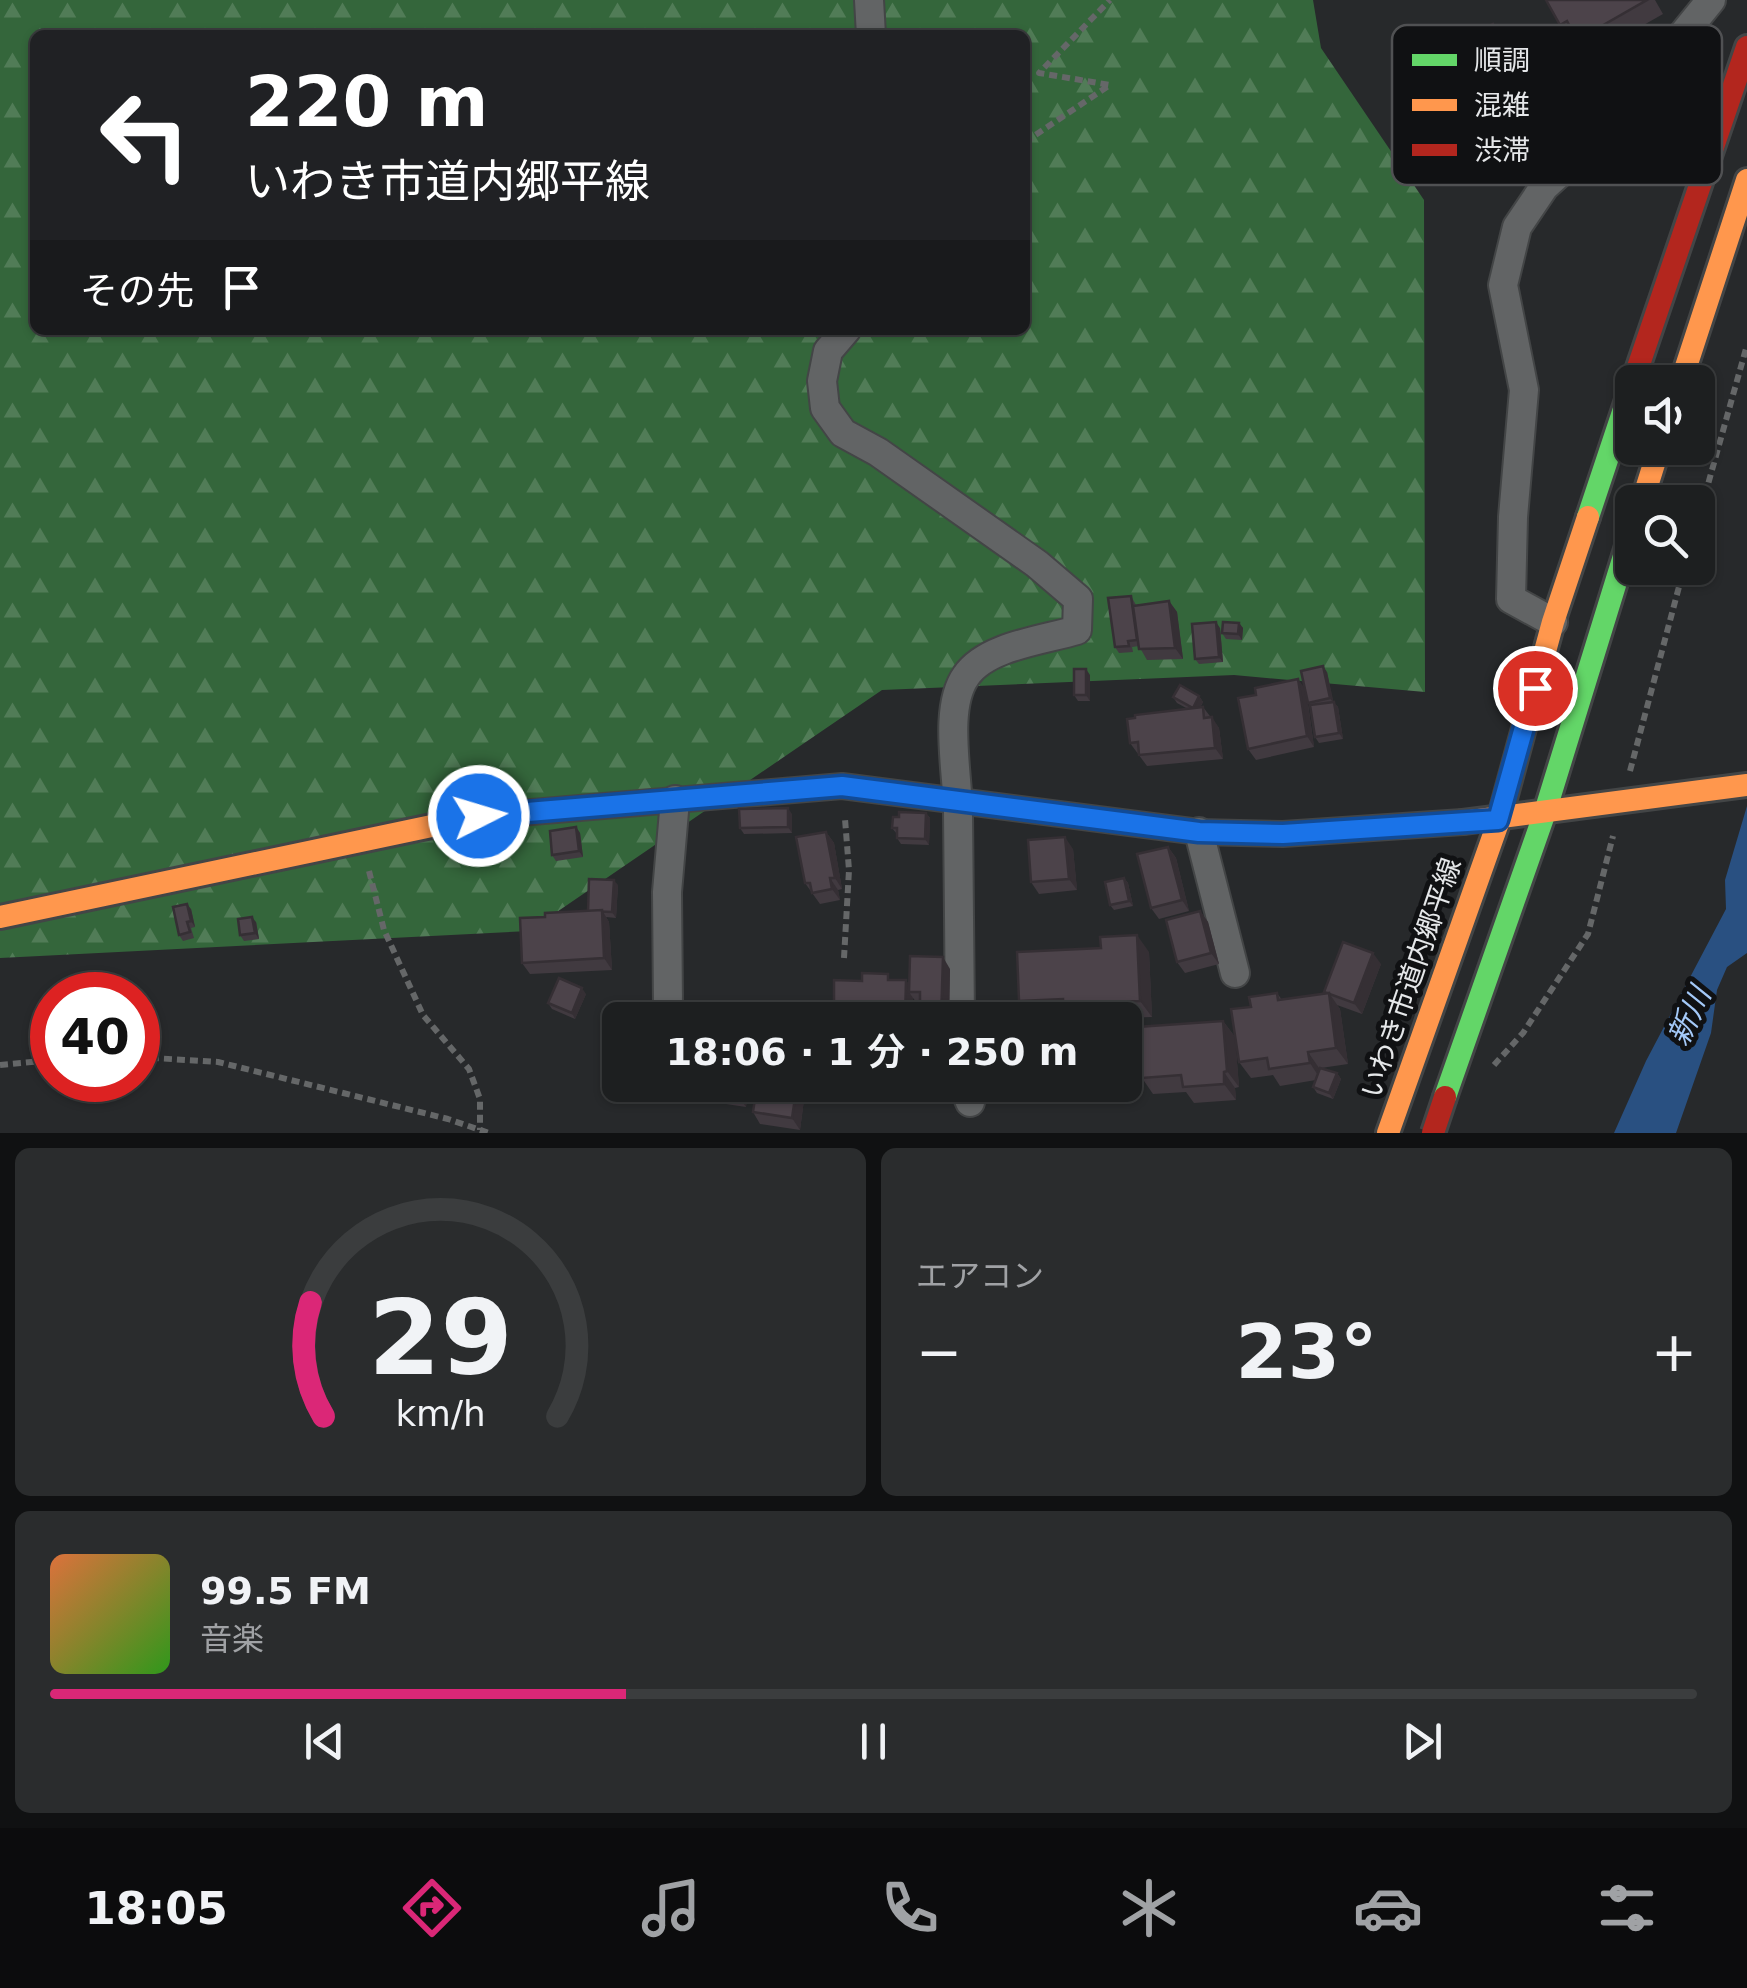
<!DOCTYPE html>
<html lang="ja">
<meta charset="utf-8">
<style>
:root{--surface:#1d1f20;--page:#2a2c2d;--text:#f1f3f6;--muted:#a0a2a5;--line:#3b3d3e;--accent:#db2777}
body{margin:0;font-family:"DejaVu Sans","Noto Sans JP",sans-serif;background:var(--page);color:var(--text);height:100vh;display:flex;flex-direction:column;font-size:38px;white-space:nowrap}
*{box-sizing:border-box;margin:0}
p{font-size:32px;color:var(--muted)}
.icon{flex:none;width:55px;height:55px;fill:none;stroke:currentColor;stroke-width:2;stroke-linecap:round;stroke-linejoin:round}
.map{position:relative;height:1133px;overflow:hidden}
.panel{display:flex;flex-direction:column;gap:15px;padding:15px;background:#101112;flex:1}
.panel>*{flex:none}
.hud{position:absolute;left:30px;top:30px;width:1000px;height:305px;border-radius:15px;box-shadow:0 2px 8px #0004,0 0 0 2px var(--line);background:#202124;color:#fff;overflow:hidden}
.buttons{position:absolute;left:1615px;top:365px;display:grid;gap:20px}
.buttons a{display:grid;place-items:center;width:100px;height:100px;border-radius:15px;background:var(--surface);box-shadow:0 2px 8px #0004,0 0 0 2px var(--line);font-size:50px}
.speed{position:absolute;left:30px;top:972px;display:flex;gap:20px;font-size:50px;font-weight:700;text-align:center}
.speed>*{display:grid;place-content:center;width:130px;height:130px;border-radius:50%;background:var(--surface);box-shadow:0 2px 8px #0004,0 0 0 2px var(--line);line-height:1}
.speed .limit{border:15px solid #d22;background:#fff;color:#111}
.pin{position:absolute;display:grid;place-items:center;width:85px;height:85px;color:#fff;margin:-42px;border:5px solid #fff;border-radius:50%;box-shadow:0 2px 10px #0007}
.me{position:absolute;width:110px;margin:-55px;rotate:85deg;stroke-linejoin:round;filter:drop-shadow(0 0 8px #0008)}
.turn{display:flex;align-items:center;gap:35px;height:210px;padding:0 50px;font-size:45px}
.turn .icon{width:130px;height:130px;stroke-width:2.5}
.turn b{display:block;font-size:70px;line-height:85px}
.then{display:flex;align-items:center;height:95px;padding:0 50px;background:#0003;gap:20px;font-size:38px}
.big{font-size:75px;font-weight:600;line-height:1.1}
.panel .widget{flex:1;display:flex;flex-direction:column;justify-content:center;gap:15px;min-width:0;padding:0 35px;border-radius:15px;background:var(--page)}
.panel .dial{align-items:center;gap:0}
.dial svg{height:260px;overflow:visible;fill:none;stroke:var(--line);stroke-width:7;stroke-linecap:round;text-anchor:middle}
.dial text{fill:var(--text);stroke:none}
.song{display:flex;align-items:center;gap:30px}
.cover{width:120px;height:120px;border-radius:15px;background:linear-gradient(135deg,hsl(20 70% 55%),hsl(110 70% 35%))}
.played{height:10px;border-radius:5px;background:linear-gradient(90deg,var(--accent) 35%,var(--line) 35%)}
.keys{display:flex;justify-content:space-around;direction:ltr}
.heat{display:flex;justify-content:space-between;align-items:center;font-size:55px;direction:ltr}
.panel .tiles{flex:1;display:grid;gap:15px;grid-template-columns:1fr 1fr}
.widget:last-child{grid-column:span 2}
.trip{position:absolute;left:602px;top:1002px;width:540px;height:100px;border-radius:15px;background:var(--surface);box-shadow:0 2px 8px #0004,0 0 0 2px var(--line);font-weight:600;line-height:100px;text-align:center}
.tab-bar{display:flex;height:160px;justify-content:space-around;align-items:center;background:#0c0c0d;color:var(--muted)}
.tab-bar .icon{width:70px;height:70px}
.tab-bar .current{color:var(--accent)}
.tab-bar b{font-size:45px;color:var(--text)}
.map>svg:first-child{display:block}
.forest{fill:url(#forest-firs);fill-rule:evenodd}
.water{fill:#295081}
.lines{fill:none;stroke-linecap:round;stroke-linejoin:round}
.street-casing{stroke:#434546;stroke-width:32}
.fast-casing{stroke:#434546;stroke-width:28}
.slow-casing{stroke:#434546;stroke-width:28}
.jam-casing{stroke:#434546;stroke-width:28}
.path{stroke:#656768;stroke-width:6;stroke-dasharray:8 5;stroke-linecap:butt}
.street{stroke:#626465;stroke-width:28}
.fast{stroke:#63d668;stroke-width:22}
.slow{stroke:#ff974d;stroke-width:22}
.jam{stroke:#b3261e;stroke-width:22}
.jam-bridge-casing{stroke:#434546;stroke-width:28;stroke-linecap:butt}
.jam-bridge{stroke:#b3261e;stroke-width:22}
.wall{fill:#413a40;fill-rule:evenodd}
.shaded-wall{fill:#352f34}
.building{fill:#4c434a;stroke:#352f34;stroke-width:2.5}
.route-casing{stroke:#114b97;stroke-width:25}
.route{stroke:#1a73e8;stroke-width:18}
.labels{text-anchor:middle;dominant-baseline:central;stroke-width:10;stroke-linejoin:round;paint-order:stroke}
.street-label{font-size:28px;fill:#e5e7e9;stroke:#101113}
.water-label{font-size:30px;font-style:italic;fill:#a4c9f8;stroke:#101113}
.key{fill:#101113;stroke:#505153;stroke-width:2.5}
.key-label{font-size:28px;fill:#e5e7e9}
</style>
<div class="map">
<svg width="1747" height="1133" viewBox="0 0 1747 1133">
<defs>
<pattern id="forest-firs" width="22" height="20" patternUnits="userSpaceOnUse" patternTransform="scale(2.5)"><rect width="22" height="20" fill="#34663b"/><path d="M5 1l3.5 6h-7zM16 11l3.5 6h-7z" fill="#517c57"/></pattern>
</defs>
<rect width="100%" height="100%" fill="#27292b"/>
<path class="forest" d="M 0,0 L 1313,0 L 1321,48 L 1424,200 L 1425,692 L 1234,675 L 882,690 L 529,931 L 0,958 ZM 35,35 L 1025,35 L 1025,330 L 35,330 Z"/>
<path class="water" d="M 1747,806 L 1747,953 L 1727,967 L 1717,990 L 1711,1033 L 1676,1133 L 1614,1133 L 1646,1061 L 1726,909 L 1725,880 Z"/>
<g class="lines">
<defs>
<g id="street">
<path d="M 869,0 L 871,35"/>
<path d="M 846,330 L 828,351 L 822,381 L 825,408 L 843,433 L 878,452 L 1037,564 L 1078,599 L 1077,630 C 1044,640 986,646 966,676 C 943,708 958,775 958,813 C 959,882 959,951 960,1020"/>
<path d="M 1553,622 L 1511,599 L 1513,517 L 1524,390 L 1503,285 L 1517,227 L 1544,187 L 1598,138 L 1618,128 L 1659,64 L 1711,0"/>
<path d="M 1199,832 L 1235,973"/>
<path d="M 668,1005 L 667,892 L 675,800"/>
<path d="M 963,1085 L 970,1102"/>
</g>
<g id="fast">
<path d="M 1588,517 L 1632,385"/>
<path d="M 520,813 L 842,786 L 1199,832 L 1283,834 L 1463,822"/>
<path d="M 1445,1097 L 1545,812 L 1632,530"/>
</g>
<g id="slow">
<path d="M 1681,382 L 1747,180"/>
<path d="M 1642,502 L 1659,448"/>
<path d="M 1463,822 L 1747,785"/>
<path d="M 0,917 L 479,816 L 520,813"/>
<path d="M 1388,1133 L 1499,820 L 1553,622 L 1588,517"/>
</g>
<path id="jam" d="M 1633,382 L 1747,47"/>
</defs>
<use href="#street" class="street-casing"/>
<use href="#fast" class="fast-casing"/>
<use href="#slow" class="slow-casing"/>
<use href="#jam" class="jam-casing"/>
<g class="path">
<path d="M 1025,142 L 1110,85 L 1039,73 L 1110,0"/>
<path d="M 1698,520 L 1747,345"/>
<path d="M 1630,771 L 1684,568"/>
<path d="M 369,871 L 384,930 L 423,1015 L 469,1069 L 480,1099 L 480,1130"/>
<path d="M 844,958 L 849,870 L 845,819"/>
<path d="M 138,1057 L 218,1062 L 448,1119 L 489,1133"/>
<path d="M 0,1065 L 52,1060"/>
<path d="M 1494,1065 L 1523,1033 L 1588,934 L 1613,836"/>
</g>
<use href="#street" class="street"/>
<use href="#fast" class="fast"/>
<use href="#slow" class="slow"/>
<use href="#jam" class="jam"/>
<defs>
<path id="jam-bridge" d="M 1433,1133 L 1445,1097"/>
</defs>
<use href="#jam-bridge" class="jam-bridge-casing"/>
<use href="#jam-bridge" class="jam-bridge"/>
</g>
<g class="wall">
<path d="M 1546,0 L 1655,0 L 1663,14 L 1619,39 L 1623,45 L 1634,71 L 1616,79 L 1626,88 L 1601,125 L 1589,118 L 1586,112 L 1604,84 L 1581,94 L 1574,82 L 1569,38 ZM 1576,38 L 1583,48 L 1579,49 L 1573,40 Z"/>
<path d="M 1493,24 L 1500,35 L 1512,60 L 1471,80 L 1463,68 Z"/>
<path d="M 1131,596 L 1136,605 L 1169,601 L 1177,612 L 1183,659 L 1147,660 L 1139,646 L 1132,647 L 1133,652 L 1119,653 L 1115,647 Z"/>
<path d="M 1239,623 L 1243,628 L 1242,640 L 1226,639 L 1222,633 Z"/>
<path d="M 1220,628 L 1223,662 L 1199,664 L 1195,659 Z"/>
<path d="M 1327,672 L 1333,702 L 1338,707 L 1343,739 L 1319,743 L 1315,737 L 1311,707 L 1308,703 L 1314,747 L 1256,760 L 1248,749 L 1256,695 L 1305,689 Z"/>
<path d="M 1090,675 L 1090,701 L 1078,701 L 1074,695 Z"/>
<path d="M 1199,696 L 1203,702 L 1200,708 L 1203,707 L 1219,728 L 1223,759 L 1147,766 L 1130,743 L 1188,709 L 1177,703 L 1173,697 Z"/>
<path d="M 926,813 L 930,818 L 929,845 L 901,844 L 897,838 L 897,834 L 892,828 L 899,817 Z"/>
<path d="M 792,814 L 792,833 L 744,834 L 740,828 Z"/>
<path d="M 576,827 L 580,833 L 583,857 L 556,861 L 552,855 Z"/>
<path d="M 826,832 L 834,843 L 842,889 L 838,890 L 840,900 L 820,904 L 805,883 Z"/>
<path d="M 1168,847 L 1176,858 L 1189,911 L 1159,919 L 1151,908 Z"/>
<path d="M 1073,849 L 1077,890 L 1039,894 L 1031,882 Z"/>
<path d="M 1124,878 L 1128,883 L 1133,906 L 1114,910 L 1110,905 Z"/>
<path d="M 618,885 L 616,918 L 606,917 L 609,922 L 612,970 L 530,974 L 522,963 L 545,917 L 588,911 Z"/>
<path d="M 191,909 L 195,927 L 191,928 L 194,938 L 183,941 L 179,935 Z"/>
<path d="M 1200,911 L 1208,922 L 1219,964 L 1185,973 L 1177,962 Z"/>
<path d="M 256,922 L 259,939 L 244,941 L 240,935 Z"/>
<path d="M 1149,952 L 1152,1017 L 1122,1018 L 1122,1020 L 1064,1020 L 1064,1016 L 1031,1017 L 1019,1001 Z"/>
<path d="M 1381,964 L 1362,1014 L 1337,1005 L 1340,1009 L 1348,1064 L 1321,1068 L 1337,1073 L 1341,1079 L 1333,1099 L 1317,1093 L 1313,1087 L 1316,1080 L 1280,1086 L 1273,1075 L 1251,1078 L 1239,1062 L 1251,1007 L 1277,993 L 1282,1000 L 1325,994 Z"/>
<path d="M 950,969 L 949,1020 L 834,1020 L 893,980 L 909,985 ZM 913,998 L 917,1003 L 920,1003 L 920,1012 L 913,1012 Z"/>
<path d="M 586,994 L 575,1019 L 552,1009 L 548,1003 Z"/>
<path d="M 1223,1021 L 1235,1037 L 1239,1087 L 1235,1088 L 1236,1100 L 1194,1103 L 1186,1092 L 1153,1094 L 1142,1078 Z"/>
<path d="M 674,1085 L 806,1085 L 800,1130 L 760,1124 L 753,1112 L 755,1099 L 747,1098 L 746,1107 L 726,1104 L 723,1099 L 679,1093 Z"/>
</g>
<g class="shaded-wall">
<path d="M 1493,24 L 1500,35 L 1512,60 L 1504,49 Z"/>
<path d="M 1616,33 L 1623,45 L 1634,71 L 1626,60 Z"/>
<path d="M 1622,83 L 1626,88 L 1601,125 L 1597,120 Z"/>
<path d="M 1169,601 L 1177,612 L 1183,659 L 1175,648 Z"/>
<path d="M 1216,622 L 1220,628 L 1223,662 L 1219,657 Z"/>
<path d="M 1239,623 L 1243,628 L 1242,640 L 1238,634 Z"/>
<path d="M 1323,666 L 1327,672 L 1334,704 L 1330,698 Z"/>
<path d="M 1086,669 L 1090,675 L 1090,701 L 1086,695 Z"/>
<path d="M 1298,679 L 1306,690 L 1314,747 L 1307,736 Z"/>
<path d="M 1199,696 L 1203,702 L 1197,713 L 1193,708 Z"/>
<path d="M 1334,702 L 1338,707 L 1343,739 L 1339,733 Z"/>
<path d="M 1212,717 L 1219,728 L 1223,759 L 1215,748 Z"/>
<path d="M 788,808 L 792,814 L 792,833 L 788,827 Z"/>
<path d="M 926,813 L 930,818 L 929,845 L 925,839 Z"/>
<path d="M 576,827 L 580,833 L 583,857 L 579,851 Z"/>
<path d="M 826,832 L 834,843 L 842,889 L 835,878 Z"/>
<path d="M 1065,837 L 1073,849 L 1077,890 L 1069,879 Z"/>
<path d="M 1168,847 L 1176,858 L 1189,911 L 1182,900 Z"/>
<path d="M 830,878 L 838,890 L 840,900 L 832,889 Z"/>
<path d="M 1124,878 L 1128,883 L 1133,906 L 1129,901 Z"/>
<path d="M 614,880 L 618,885 L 616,918 L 612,912 Z"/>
<path d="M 187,904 L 191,909 L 195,927 L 191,921 Z"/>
<path d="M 602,910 L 609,922 L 612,970 L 604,958 Z"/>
<path d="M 1200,911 L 1208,922 L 1219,964 L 1211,953 Z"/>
<path d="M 252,917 L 256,922 L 259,939 L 255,933 Z"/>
<path d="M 1137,935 L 1149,952 L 1152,1017 L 1140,1001 Z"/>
<path d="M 1373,953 L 1381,964 L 1362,1014 L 1354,1003 Z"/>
<path d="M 943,957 L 950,969 L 949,1020 L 941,1020 Z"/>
<path d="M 906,980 L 914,991 L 909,992 L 913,998 L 913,1020 L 905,1020 Z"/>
<path d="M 582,988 L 586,994 L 575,1019 L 572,1013 Z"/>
<path d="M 1329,993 L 1340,1009 L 1348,1064 L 1336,1048 Z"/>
<path d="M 1110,1002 L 1122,1018 L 1122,1020 L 1113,1020 L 1111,1017 Z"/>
<path d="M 1223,1021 L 1235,1037 L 1239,1087 L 1227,1071 Z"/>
<path d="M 1308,1052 L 1319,1068 L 1321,1080 L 1310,1063 Z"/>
<path d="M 1224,1072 L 1235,1088 L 1236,1100 L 1224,1084 Z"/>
<path d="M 1337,1073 L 1341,1079 L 1333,1099 L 1329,1093 Z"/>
<path d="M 797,1085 L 806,1085 L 800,1130 L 792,1118 Z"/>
<path d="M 739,1087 L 747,1098 L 746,1107 L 738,1096 Z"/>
</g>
<g class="building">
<path d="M 1546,0 L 1647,0 L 1577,40 L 1567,21 L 1560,25 Z"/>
<path d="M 1493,24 L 1504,49 L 1463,68 L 1451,43 Z"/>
<path d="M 1131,596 L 1137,640 L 1128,641 L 1129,646 L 1115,647 L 1108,598 Z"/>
<path d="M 1169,601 L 1175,648 L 1139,649 L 1133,606 Z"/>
<path d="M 1216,622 L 1219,657 L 1195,659 L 1192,624 Z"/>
<path d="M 1223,622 L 1239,623 L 1238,634 L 1222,633 Z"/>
<path d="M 1323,666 L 1330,698 L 1308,703 L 1301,671 Z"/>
<rect x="1074" y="669" width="12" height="26"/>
<path d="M 1298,679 L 1307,736 L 1248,749 L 1238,698 L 1256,695 L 1255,688 Z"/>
<path d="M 1180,685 L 1199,696 L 1193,708 L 1173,697 Z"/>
<path d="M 1334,702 L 1339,733 L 1315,737 L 1310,705 Z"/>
<path d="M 1203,707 L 1204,718 L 1212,717 L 1215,748 L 1139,755 L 1138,742 L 1130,743 L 1127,719 L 1135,718 L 1135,715 Z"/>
<path d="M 788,808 L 788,827 L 740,828 L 739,809 Z"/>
<path d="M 899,812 L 926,813 L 925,839 L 897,838 L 897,828 L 892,828 L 893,817 L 899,817 Z"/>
<path d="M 576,827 L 579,851 L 552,855 L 550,831 Z"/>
<path d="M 826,832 L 835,878 L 830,878 L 832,889 L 812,893 L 810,883 L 805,883 L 796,837 Z"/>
<path d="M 1065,837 L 1069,879 L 1031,882 L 1028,840 Z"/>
<path d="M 1168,847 L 1182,900 L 1151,908 L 1137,854 Z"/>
<path d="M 1124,878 L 1129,901 L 1110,905 L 1105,882 Z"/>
<path d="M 589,879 L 614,880 L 612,912 L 588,911 Z"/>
<path d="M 187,904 L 191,921 L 187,922 L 190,932 L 179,935 L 173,907 Z"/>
<path d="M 602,910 L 604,958 L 522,963 L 520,918 L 545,917 L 545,913 Z"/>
<path d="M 1200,911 L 1211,953 L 1177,962 L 1166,920 Z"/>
<path d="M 252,917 L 255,933 L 240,935 L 238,919 Z"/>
<path d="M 1137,935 L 1140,1001 L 1110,1002 L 1111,1017 L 1064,1019 L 1063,999 L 1019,1001 L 1017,952 L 1101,948 L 1100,937 Z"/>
<path d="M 1343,942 L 1373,953 L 1354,1003 L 1324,992 Z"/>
<path d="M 910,956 L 943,957 L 941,1020 L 909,1020 L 909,1012 L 920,1012 L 920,992 L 909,992 Z"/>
<path d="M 862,973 L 888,974 L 888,980 L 906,980 L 905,1020 L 834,1020 L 834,980 L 862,981 Z"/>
<path d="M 559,978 L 582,988 L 572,1013 L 548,1003 Z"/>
<path d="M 1277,993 L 1278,1000 L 1329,993 L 1336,1048 L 1308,1052 L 1310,1063 L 1269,1069 L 1267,1058 L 1239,1062 L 1231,1009 L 1251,1007 L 1249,997 Z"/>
<path d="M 1223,1021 L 1227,1071 L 1224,1072 L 1224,1084 L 1183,1087 L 1181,1075 L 1142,1078 L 1137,1027 Z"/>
<path d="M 1320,1068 L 1337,1073 L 1329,1093 L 1313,1087 Z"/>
<path d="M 693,1085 L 751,1085 L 751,1089 L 739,1087 L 738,1096 L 719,1093 L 719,1089 Z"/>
<path d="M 757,1085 L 797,1085 L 792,1118 L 753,1112 Z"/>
</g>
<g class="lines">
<defs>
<path id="route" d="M 479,816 L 842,786 L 1199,832 L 1283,834 L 1498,820 L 1535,688"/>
</defs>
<use href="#route" class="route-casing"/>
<use href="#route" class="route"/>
</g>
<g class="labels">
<g class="street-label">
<text transform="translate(1411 978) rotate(-71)">いわき市道内郷平線</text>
</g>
<g class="water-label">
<text transform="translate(1689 1016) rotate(-65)">新川</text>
</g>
</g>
<rect x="1392" y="25" width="330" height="160" rx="15" class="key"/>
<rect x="1412" y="54" width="45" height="12" fill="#63d668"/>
<rect x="1412" y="99" width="45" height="12" fill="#ff974d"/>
<rect x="1412" y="144" width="45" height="12" fill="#b3261e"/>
<g class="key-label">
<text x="1474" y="70">順調</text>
<text x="1474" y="115">混雑</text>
<text x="1474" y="160">渋滞</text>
</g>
</svg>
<div class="buttons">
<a><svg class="icon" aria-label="sound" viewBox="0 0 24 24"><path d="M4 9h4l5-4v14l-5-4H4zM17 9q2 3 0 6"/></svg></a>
<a><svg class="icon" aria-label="search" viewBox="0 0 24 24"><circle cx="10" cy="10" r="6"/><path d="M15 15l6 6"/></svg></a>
</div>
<div class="speed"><div class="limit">40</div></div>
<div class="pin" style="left:1535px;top:688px;background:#d93025"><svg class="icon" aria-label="arrive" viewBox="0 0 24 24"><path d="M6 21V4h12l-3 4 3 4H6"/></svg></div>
<svg class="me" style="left:479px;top:816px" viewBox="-20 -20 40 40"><circle r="17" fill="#1a73e8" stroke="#fff" stroke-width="3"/><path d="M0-11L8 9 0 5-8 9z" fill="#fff"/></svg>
<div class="trip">18:06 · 1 分 · 250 m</div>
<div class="hud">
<div class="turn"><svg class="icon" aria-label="left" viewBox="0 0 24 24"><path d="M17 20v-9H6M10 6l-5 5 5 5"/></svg><div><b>220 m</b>いわき市道内郷平線</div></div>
<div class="then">その先<svg class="icon" aria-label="arrive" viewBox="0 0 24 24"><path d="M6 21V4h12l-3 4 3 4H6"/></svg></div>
</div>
</div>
<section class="panel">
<div class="tiles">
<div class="widget dial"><svg viewBox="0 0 100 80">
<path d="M14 69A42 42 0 1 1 86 69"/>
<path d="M14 69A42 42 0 0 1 10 34" stroke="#db2777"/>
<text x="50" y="56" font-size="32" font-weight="700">29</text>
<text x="50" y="72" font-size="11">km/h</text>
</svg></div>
<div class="widget"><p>エアコン</p>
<div class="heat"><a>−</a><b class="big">23°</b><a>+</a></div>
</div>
<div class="widget">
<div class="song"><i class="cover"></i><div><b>99.5 FM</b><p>音楽</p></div></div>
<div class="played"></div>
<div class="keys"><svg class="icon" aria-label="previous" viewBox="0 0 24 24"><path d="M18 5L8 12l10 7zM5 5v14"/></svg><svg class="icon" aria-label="pause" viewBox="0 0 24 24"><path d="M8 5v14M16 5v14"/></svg><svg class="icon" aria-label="next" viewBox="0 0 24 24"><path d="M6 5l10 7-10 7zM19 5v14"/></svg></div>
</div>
</div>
</section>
<nav class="tab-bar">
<b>18:05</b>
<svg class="icon current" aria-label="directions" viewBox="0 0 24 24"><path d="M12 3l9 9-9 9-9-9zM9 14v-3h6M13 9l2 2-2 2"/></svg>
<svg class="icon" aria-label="music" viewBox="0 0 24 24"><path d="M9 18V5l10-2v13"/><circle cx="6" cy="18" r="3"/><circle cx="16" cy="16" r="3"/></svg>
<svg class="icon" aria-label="phone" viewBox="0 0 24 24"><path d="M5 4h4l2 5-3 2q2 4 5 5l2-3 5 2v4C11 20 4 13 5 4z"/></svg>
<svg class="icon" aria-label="climate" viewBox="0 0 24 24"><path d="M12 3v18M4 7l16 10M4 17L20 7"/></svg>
<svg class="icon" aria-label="car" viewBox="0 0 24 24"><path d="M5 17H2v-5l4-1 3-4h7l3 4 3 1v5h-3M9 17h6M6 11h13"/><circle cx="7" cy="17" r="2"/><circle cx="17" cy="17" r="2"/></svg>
<svg class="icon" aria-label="filters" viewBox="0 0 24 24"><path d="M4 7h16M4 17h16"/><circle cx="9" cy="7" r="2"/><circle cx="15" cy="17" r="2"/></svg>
</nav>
